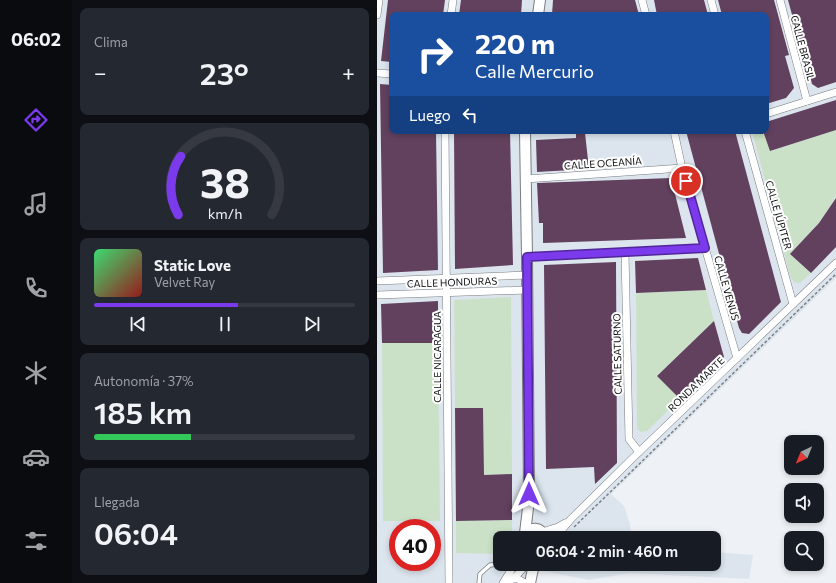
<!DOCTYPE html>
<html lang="es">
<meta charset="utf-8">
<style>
:root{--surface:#171b24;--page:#242831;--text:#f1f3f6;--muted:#9ea1a6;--line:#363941;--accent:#7c3aed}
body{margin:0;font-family:Commissioner,sans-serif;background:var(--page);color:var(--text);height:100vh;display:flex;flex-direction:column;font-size:15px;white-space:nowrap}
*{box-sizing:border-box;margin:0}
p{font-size:13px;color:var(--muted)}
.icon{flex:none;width:22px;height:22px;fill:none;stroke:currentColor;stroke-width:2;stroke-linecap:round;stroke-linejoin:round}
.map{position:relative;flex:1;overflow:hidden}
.side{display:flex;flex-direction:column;gap:8px;padding:8px;background:#0d0f14;width:305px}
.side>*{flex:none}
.top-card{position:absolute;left:12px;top:12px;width:380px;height:122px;border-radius:8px;box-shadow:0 2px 6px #0003;background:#1a4fa0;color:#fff;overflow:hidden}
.needle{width:26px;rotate:223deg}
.tools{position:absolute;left:407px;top:435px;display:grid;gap:8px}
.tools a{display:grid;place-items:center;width:40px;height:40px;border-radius:8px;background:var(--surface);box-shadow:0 2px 6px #0003;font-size:20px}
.speed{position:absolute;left:12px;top:519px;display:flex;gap:8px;font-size:20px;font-weight:700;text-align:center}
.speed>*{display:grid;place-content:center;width:52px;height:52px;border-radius:50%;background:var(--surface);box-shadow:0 2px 6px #0003;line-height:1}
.speed .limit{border:6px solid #d22;background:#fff;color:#111}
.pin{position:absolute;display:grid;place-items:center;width:34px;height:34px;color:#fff;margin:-17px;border:2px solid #fff;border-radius:50%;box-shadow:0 1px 4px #0007}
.me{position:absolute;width:44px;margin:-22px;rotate:0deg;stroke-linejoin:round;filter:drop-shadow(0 0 3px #0008)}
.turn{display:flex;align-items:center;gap:14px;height:84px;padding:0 20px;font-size:18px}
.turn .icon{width:52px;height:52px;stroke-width:2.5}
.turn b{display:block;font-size:28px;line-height:34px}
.then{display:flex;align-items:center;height:38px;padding:0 20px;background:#0003;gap:8px;font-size:15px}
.big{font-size:30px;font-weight:600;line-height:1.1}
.side .tile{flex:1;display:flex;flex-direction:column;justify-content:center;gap:6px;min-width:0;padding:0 14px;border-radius:8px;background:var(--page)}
.side .dial{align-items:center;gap:0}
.dial svg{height:104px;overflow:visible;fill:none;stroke:var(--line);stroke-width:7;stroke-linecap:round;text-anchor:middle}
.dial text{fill:var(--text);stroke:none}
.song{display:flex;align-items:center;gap:12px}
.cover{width:48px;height:48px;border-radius:6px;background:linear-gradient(135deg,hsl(140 70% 55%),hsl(0 70% 35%))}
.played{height:4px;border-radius:2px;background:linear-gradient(90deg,var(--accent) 55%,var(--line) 55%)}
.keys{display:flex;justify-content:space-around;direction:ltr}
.heat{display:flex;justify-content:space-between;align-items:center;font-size:22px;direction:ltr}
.charge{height:6px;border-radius:3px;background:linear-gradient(90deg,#34c759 37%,var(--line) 0)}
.trip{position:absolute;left:116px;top:531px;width:228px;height:40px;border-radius:8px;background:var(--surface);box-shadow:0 2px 6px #0003;font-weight:600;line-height:40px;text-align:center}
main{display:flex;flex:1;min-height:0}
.tab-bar{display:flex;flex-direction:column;width:72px;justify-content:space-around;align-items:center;background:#090b0e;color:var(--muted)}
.tab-bar .icon{width:28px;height:28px}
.tab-bar .selected{color:var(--accent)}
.tab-bar b{font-size:18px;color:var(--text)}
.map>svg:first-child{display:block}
.built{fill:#dce5ee;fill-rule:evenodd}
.green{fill:#cbe1c7}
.building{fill:#62415f}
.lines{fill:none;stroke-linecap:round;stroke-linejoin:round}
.lane-casing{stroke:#797c7f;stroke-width:5}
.street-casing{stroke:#797c7f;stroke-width:8}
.secondary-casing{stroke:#797c7f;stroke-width:12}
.path{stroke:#7d7f82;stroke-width:1.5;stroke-dasharray:3 2;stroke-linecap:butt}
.lane{stroke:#fff;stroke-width:3.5}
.street{stroke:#fff;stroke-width:7}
.secondary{stroke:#fff;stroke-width:10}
.route-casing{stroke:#51269a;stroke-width:10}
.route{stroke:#7c3aed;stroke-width:7}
.labels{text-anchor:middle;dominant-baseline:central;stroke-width:4;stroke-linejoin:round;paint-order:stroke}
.street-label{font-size:10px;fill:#0d0e0f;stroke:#fefefe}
</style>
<main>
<nav class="tab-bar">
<b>06:02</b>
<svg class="icon selected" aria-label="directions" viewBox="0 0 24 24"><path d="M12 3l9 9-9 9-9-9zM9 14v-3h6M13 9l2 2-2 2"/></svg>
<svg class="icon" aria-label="music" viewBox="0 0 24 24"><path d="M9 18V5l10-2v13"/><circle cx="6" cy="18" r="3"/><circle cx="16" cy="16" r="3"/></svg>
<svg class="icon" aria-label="phone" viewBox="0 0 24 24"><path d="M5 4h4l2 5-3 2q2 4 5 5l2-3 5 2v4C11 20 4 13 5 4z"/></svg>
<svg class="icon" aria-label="climate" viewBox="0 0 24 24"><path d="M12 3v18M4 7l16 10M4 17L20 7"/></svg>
<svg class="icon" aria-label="car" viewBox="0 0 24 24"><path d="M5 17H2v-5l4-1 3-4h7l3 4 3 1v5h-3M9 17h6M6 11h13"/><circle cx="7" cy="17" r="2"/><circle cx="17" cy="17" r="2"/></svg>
<svg class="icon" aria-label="filters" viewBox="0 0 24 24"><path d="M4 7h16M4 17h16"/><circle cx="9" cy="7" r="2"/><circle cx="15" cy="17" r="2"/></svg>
</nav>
<section class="side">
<div class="tile"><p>Clima</p>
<div class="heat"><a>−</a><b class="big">23°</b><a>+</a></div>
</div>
<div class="tile dial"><svg viewBox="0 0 100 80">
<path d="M14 69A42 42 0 1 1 86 69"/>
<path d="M14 69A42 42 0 0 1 16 24" stroke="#7c3aed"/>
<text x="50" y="56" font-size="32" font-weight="700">38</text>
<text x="50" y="72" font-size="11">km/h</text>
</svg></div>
<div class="tile">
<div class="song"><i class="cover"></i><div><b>Static Love</b><p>Velvet Ray</p></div></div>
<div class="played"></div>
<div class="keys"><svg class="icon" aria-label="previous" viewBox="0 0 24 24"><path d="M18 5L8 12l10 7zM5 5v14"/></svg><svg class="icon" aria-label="pause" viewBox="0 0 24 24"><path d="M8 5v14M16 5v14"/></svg><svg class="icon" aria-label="next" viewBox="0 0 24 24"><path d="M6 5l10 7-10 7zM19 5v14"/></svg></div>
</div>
<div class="tile"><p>Autonomía · 37%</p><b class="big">185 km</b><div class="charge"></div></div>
<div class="tile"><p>Llegada</p><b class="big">06:04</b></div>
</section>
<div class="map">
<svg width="459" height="583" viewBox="0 0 459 583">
<rect width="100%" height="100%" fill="#eef1f5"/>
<g class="built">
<path d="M 0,0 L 459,0 L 459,278 L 234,494 L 247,506 L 253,524 L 254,538 L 123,538 L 123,564 L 164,564 L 144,583 L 0,583 ZM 15,15 L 389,15 L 389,131 L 15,131 ZM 21,528 L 55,528 L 55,562 L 21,562 Z"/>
<path d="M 337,552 L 376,555 L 372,579 L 252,573 L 212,580 L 167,571 L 166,564 L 337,564 Z"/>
</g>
<g class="green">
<path d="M 459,130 L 459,195 C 448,219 431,235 413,254 L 434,273 L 424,282 L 421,283 L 417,282 L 413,276 L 375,131 L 386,131 L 394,151 Z"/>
<path d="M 329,290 L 337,321 L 280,376 L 303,399 L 270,431 L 264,432 L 260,429 L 259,293 Z"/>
<path d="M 134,297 L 135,474 L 107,475 L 106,408 L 78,408 L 77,300 Z"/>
<path d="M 5,343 L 61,343 L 63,521 L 6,521 Z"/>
<path d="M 135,520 L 135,538 L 123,538 L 123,554 L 79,553 L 79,521 Z"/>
</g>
<g class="building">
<path d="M 11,0 L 68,0 L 66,15 L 15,15 L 15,62 L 4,61 Z"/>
<path d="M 84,0 L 145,0 L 144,15 L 82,15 Z"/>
<path d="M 176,0 L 258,0 L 262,15 L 175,15 Z"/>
<path d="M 277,0 L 327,0 L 331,15 L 280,15 Z"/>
<path d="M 341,0 L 397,0 L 412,55 L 408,56 L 417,88 L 409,98 L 389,104 L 389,15 L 345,15 Z"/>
<path d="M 411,0 L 459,0 L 459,82 L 441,88 L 435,84 L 428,55 L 426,55 Z"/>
<path d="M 3,84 L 15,85 L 15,131 L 59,131 L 61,270 L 6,273 Z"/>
<path d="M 459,100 L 459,130 L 393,151 L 386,131 L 389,131 L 389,122 Z"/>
<path d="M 77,131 L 133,131 L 136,265 L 78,269 Z"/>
<path d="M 309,131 L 358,131 L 404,302 L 372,334 L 365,333 L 362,328 Z"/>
<path d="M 199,133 L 208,133 L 212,169 L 160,172 L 159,140 L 199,138 Z"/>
<path d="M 294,178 L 309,238 L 166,243 L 166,223 L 162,223 L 160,183 Z"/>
<path d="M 459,198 L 459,247 L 434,273 L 413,254 L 442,223 Z"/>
<path d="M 321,258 L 329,290 L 259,293 L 258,261 Z"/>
<path d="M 239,262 L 240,463 L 218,484 L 217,467 L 169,469 L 167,265 Z"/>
<path d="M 61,301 L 61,343 L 5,343 L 4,304 Z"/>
<path d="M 337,321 L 347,357 L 303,399 L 280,376 Z"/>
<path d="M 78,408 L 106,408 L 107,475 L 135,474 L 135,520 L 79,521 Z"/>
</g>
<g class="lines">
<defs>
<path id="lane" d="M 102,583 L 103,574 L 113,565 L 126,564"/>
<g id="street">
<path d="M 265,0 L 269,15"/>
<path d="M 334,0 L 338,15"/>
<path d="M 403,0 L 430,101"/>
<path d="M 0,15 L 2,0"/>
<path d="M 74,15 L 76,0"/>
<path d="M 0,73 L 15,74"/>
<path d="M 389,114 L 459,92"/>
<path d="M 68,131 L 72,583"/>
<path d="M 297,131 L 305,168 L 360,358"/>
<path d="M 368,131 L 416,304"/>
<path d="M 149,179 L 305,168"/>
<path d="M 248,252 L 252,439 L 262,452"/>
<path d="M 150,257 L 328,248"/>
<path d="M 0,281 L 150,275"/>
<path d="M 0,295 L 150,290"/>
<path d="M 165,532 L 181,527 L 188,523"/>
<path d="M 176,538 L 183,532 L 194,519 L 262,452 L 459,263"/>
<path d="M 135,579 L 141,579 L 148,583"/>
<path d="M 126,583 L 138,564"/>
<path d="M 130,583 L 140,575 L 150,564"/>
</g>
<g id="secondary">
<path d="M 161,15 L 163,0"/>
<path d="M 148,131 L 150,257 L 152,494 L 151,508 L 148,533"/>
<path d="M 147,536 C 153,526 164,526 168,538"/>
<path d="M 153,583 L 157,564"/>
</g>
</defs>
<use href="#lane" class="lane-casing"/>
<use href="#street" class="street-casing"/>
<use href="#secondary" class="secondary-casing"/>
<path class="path" d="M 197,527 L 459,274"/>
<use href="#lane" class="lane"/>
<use href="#street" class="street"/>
<use href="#secondary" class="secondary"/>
</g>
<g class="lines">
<defs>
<path id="route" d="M 152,494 L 150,257 L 328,248 L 309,181"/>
</defs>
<use href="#route" class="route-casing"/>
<use href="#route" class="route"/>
</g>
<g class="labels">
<g class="street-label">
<text transform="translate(426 48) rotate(75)">CALLE BRASIL</text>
<text transform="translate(226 163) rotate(-4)">CALLE OCEANÍA</text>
<text transform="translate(402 215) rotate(74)">CALLE JÚPITER</text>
<text transform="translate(75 282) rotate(-2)">CALLE HONDURAS</text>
<text transform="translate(350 288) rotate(74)">CALLE VENUS</text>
<text transform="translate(240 354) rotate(-91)">CALLE SATURNO</text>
<text transform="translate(60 357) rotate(-90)">CALLE NICARAGUA</text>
<text transform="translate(319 384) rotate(-44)">RONDA MARTE</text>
</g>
</g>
</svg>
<div class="tools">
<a><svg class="needle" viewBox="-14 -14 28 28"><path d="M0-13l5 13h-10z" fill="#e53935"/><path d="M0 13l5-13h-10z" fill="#9ea1a6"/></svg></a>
<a><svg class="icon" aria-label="sound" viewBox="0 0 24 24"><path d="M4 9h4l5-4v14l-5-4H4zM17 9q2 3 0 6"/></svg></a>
<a><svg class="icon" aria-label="search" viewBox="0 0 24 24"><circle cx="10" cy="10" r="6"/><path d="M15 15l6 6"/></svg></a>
</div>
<div class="speed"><div class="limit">40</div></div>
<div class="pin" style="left:309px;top:181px;background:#d93025"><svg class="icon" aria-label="arrive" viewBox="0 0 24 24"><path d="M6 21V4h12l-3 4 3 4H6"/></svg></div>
<svg class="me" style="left:152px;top:494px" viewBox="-20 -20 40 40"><path d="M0-17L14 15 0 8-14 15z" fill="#7c3aed" stroke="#fff" stroke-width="4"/></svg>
<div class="trip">06:04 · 2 min · 460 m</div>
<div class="top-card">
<div class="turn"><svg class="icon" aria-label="right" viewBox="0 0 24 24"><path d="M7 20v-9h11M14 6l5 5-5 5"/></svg><div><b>220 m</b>Calle Mercurio</div></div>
<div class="then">Luego<svg class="icon" aria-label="left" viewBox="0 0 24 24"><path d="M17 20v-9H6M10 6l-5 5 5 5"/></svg></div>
</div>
</div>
</main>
